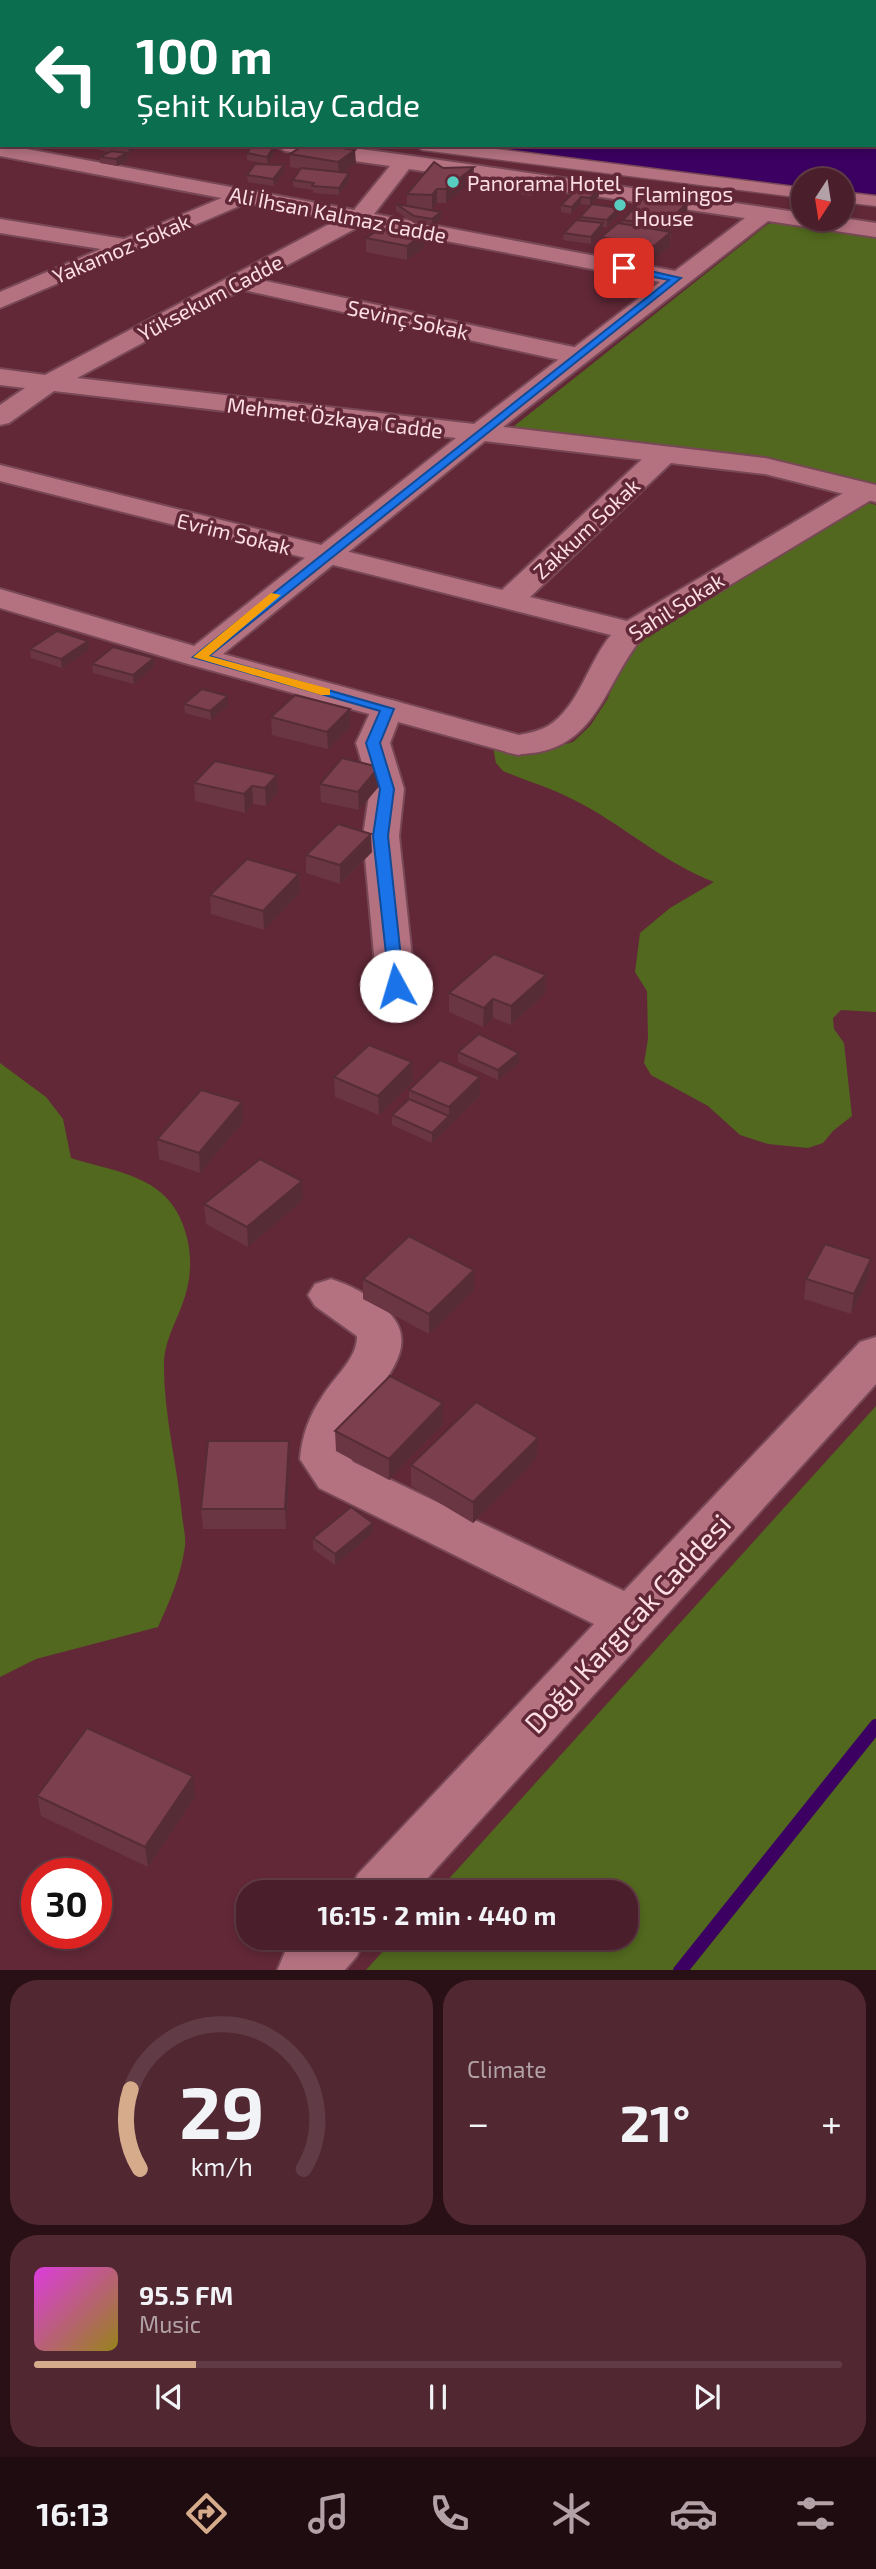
<!DOCTYPE html>
<meta charset="utf-8">
<style>
:root{--surface:#4a1e2a;--page:#512732;--text:#f1f3f6;--muted:#b2a2a8;--line:#613c47;--accent:#d6ab8b}
body{margin:0;font-family:"Exo 2",sans-serif;background:var(--page);color:var(--text);height:100vh;display:flex;flex-direction:column;font-size:26px;white-space:nowrap}
*{box-sizing:border-box;margin:0}
p{font-size:23px;color:var(--muted)}
.icon{flex:none;width:38px;height:38px;fill:none;stroke:currentColor;stroke-width:2;stroke-linecap:round;stroke-linejoin:round}
.map{position:relative;height:1970px;overflow:hidden}
.drawer{display:flex;flex-direction:column;gap:10px;padding:10px;background:#291017;flex:1}
.drawer>*{flex:none}
.guide{position:absolute;left:0px;top:0px;width:877px;height:147px;box-shadow:0 4px 10px #0003,0 0 0 2px var(--line);background:#0b6e4f;color:#fff;overflow:hidden}
.needle{width:46px;rotate:192deg}
.buttons{position:absolute;left:791px;top:168px;display:grid;gap:14px}
.buttons a{display:grid;place-items:center;width:63px;height:63px;border-radius:50%;background:var(--surface);box-shadow:0 4px 10px #0003,0 0 0 2px var(--line);font-size:35px}
.speed{position:absolute;left:21px;top:1858px;display:flex;gap:14px;font-size:35px;font-weight:700;text-align:center}
.speed>*{display:grid;place-content:center;width:91px;height:91px;border-radius:50%;background:var(--surface);box-shadow:0 4px 10px #0003,0 0 0 2px var(--line);line-height:1}
.speed .limit{border:10px solid #d22;background:#fff;color:#111}
.pin{position:absolute;display:grid;place-items:center;width:60px;height:60px;color:#fff;margin:-30px;border-radius:14px;box-shadow:0 4px 10px #0006}
.me{position:absolute;width:77px;margin:-38px;rotate:354deg;stroke-linejoin:round;filter:drop-shadow(0 0 5px #0008)}
.turn{display:flex;align-items:center;gap:24px;height:147px;padding:0 21px;font-size:32px}
.turn .icon{width:91px;height:91px;stroke-width:2.5}
.turn b{display:block;font-size:49px;line-height:60px}
.big{font-size:52px;font-weight:700;line-height:1.1}
.drawer .card{flex:1;display:flex;flex-direction:column;justify-content:center;gap:10px;min-width:0;padding:0 24px;border-radius:28px;background:var(--page)}
.drawer .dial{align-items:center;gap:0}
.dial svg{height:182px;overflow:visible;fill:none;stroke:var(--line);stroke-width:7;stroke-linecap:round;text-anchor:middle}
.dial text{fill:var(--text);stroke:none}
.song{display:flex;align-items:center;gap:21px}
.cover{width:84px;height:84px;border-radius:10px;background:linear-gradient(135deg,hsl(300 70% 55%),hsl(50 70% 35%))}
.played{height:7px;border-radius:4px;background:linear-gradient(90deg,var(--accent) 20%,var(--line) 20%)}
.keys{display:flex;justify-content:space-around;direction:ltr}
.heat{display:flex;justify-content:space-between;align-items:center;font-size:38px;direction:ltr}
.drawer .tiles{flex:1;display:grid;gap:10px;grid-template-columns:1fr 1fr}
.card:last-child{grid-column:span 2}
.trip{position:absolute;left:236px;top:1880px;width:402px;height:70px;border-radius:28px;background:var(--surface);box-shadow:0 4px 10px #0003,0 0 0 2px var(--line);font-weight:700;line-height:70px;text-align:center}
.tabs{display:flex;height:112px;justify-content:space-around;align-items:center;background:#1e0c11;color:var(--muted)}
.tabs .icon{width:49px;height:49px}
.tabs .selected{color:var(--accent)}
.tabs b{font-size:32px;color:var(--text)}
.map>svg:first-child{display:block}
.green{fill:#51681e}
.water{fill:#3b0061}
.lines{fill:none;stroke-linecap:round;stroke-linejoin:round}
.stream{stroke:#3b0061;stroke-width:14}
.pedestrian-casing{stroke:#784856;stroke-width:3}
.minor-casing{stroke:#784856;stroke-width:4}
.tertiary-casing{stroke:#784856;stroke-width:4}
.pedestrian{fill:#b47281;fill-rule:evenodd}
.minor{fill:#b47281;fill-rule:evenodd}
.tertiary{fill:#b47281;fill-rule:evenodd}
.wall{fill:#6a3643}
.shaded-wall{fill:#562c37}
.building{fill:#7b3f4e;stroke:#562c37;stroke-width:2}
.route{fill:#1a73e8;stroke:#114b97;stroke-width:2}
.slow{fill:#f59e0b}
.poi-dot{fill:#58cec0;stroke:#622838;stroke-width:2.5}
.labels{text-anchor:middle;dominant-baseline:central;stroke-width:7;stroke-linejoin:round;paint-order:stroke}
.far-poi-label{font-size:21px;fill:#fcdee4;stroke:#622838;text-anchor:start}
.far-street-label{font-size:21px;fill:#fcdee4;stroke:#622838}
.near-street-label{font-size:28px;fill:#fcdee4;stroke:#622838}
</style>
<div class="map">
<svg width="876" height="1971" viewBox="0 0 876 1971">
<rect width="100%" height="100%" fill="#622838"/>
<g class="green">
<path d="M 795,217 L 876,228 L 876,486 C 757,454 635,443 513,427 L 768,224 Z"/>
<path d="M 869,503 L 876,505 L 876,1012 L 841,1010 L 833,1018 L 834,1029 L 844,1043 L 852,1116 L 833,1131 L 823,1143 L 808,1148 L 768,1144 L 740,1135 L 708,1106 L 651,1075 L 644,1063 L 648,1039 L 647,991 L 635,972 L 640,933 L 670,908 L 714,882 C 660,861 624,825 574,800 C 551,788 526,781 503,771 L 496,763 L 493,747 L 536,752 L 573,742 L 590,726 L 607,700 L 630,646 L 691,605 Z"/>
<path d="M 0,1063 L 46,1097 L 63,1119 L 71,1158 C 108,1170 156,1174 177,1212 C 193,1241 194,1275 182,1305 C 175,1324 165,1341 164,1361 C 163,1412 177,1463 182,1515 C 183,1525 186,1536 185,1546 C 181,1576 170,1600 158,1627 L 36,1659 L 0,1677 Z"/>
<path d="M 876,1406 L 876,1970 L 366,1970 L 396,1937 L 626,1937 L 626,1892 L 437,1892 Z"/>
</g>
<path class="water" d="M 0,0 L 876,0 L 876,195 L 842,192 L 842,180 L 803,180 L 803,188 L 463,145 L 875,145 L 875,2 L 2,2 L 2,70 Z"/>
<g class="lines">
<path class="stream" d="M 680,1971 L 876,1726"/>
<defs>
<g id="pedestrian">
<rect x="0" y="69" width="2" height="10"/>
<path d="M 414,145 L 465,145 L 803,188 L 803,198 L 422,150 Z"/>
<path d="M 842,192 L 876,196 L 876,206 L 842,202 Z"/>
</g>
<g id="minor">
<path d="M 243,189 L 254,196 L 251,201 L 0,308 L 0,292 L 101,249 L 0,233 L 0,219 L 124,239 Z"/>
<path d="M 238,275 L 578,348 L 587,351 L 591,356 L 587,361 L 578,364 L 230,287 L 226,282 L 230,277 Z"/>
<path d="M 663,447 L 673,449 L 677,455 L 673,461 L 530,597 L 627,621 L 857,485 L 876,485 L 876,497 L 642,638 C 608,678 598,741 539,752 C 527,754 518,755 506,752 L 501,745 L 506,738 C 521,734 536,733 548,726 C 579,707 588,662 611,635 L 0,481 L 0,465 L 502,590 L 653,449 Z"/>
<path d="M 387,699 L 399,702 L 403,709 L 390,743 L 404,789 L 399,836 L 415,986 L 410,994 L 396,998 L 382,994 L 377,986 L 363,836 L 370,789 L 356,743 L 375,702 Z"/>
<path d="M 331,1279 C 350,1285 367,1294 383,1307 C 436,1352 359,1394 350,1442 C 349,1450 348,1455 353,1462 L 624,1591 L 860,1342 L 876,1337 L 876,1384 L 415,1892 L 349,1892 L 358,1874 L 594,1624 L 319,1488 L 300,1459 C 302,1436 309,1416 322,1397 C 333,1378 358,1358 357,1336 L 315,1306 L 308,1295 L 315,1284 Z"/>
<path d="M 298,1937 L 365,1937 L 357,1956 L 344,1971 L 277,1971 L 285,1952 Z"/>
</g>
<g id="tertiary">
<rect x="0" y="85" width="2" height="12"/>
<path d="M 0,144 L 354,210 L 390,166 L 285,151 L 275,145 L 330,145 L 405,155 L 803,213 L 803,219 L 842,218 L 876,223 L 876,237 L 768,221 L 503,427 L 765,458 L 876,485 L 876,502 L 765,474 L 485,441 L 223,654 L 530,738 L 535,745 L 530,752 L 518,755 L 188,664 L 0,608 L 0,589 L 194,646 L 456,438 L 54,391 L 9,423 L 0,425 L 0,405 L 25,388 L 0,385 L 0,369 L 45,375 L 337,220 L 0,156 ZM 409,169 L 745,218 L 675,271 L 374,214 ZM 362,225 L 660,282 L 474,424 L 77,378 Z"/>
</g>
</defs>
<use href="#pedestrian" class="pedestrian-casing"/>
<use href="#minor" class="minor-casing"/>
<use href="#tertiary" class="tertiary-casing"/>
<use href="#pedestrian" class="pedestrian"/>
<use href="#minor" class="minor"/>
<use href="#tertiary" class="tertiary"/>
</g>
<g class="wall">
<path d="M 99,145 L 141,145 L 129,154 L 127,154 L 128,160 L 117,166 L 100,163 L 100,157 L 109,152 L 99,150 Z"/>
<path d="M 276,150 L 268,164 L 247,160 L 247,153 Z"/>
<path d="M 290,154 L 356,163 L 342,173 L 349,173 L 349,180 L 339,195 L 313,193 L 313,190 L 293,187 L 293,180 L 301,169 L 290,167 Z"/>
<path d="M 443,168 L 473,180 L 446,203 L 437,203 L 432,209 L 418,208 L 441,219 L 432,226 L 414,223 L 396,211 L 396,204 L 407,206 L 407,194 Z"/>
<path d="M 284,172 L 274,186 L 248,182 L 247,175 Z"/>
<path d="M 504,185 L 535,186 L 535,192 L 532,196 L 504,192 Z"/>
<path d="M 599,190 L 599,196 L 590,205 L 581,204 L 571,214 L 561,212 L 561,205 Z"/>
<path d="M 679,197 L 678,200 L 687,215 L 674,230 L 670,229 L 670,232 L 671,232 L 670,246 L 653,260 L 600,251 L 601,237 L 622,224 L 623,220 Z"/>
<path d="M 619,208 L 619,215 L 607,227 L 603,227 L 603,231 L 591,244 L 563,240 L 564,233 L 580,221 L 580,217 Z"/>
<path d="M 366,238 L 424,248 L 407,260 L 366,252 Z"/>
<path d="M 88,641 L 89,650 L 62,668 L 31,658 L 30,649 Z"/>
<path d="M 154,658 L 155,666 L 134,684 L 93,673 L 92,664 Z"/>
<path d="M 228,696 L 228,705 L 211,720 L 185,713 L 184,704 Z"/>
<path d="M 350,709 L 350,727 L 328,749 L 272,735 L 271,717 Z"/>
<path d="M 379,767 L 380,785 L 359,810 L 321,802 L 320,784 Z"/>
<path d="M 277,775 L 278,792 L 266,806 L 253,804 L 245,813 L 195,801 L 194,783 Z"/>
<path d="M 372,852 L 340,884 L 306,873 L 306,855 Z"/>
<path d="M 299,874 L 300,893 L 264,930 L 211,914 L 210,895 Z"/>
<path d="M 546,975 L 545,994 L 511,1025 L 493,1018 L 483,1027 L 449,1012 L 449,993 Z"/>
<path d="M 458,1052 L 519,1053 L 519,1063 L 498,1080 L 458,1062 Z"/>
<path d="M 412,1062 L 413,1082 L 379,1115 L 335,1097 L 334,1077 Z"/>
<path d="M 480,1077 L 480,1096 L 432,1143 L 392,1125 L 392,1115 L 409,1099 L 409,1090 Z"/>
<path d="M 243,1122 L 200,1173 L 159,1159 L 157,1139 Z"/>
<path d="M 303,1200 L 248,1247 L 206,1224 L 204,1204 Z"/>
<path d="M 871,1259 L 868,1279 L 851,1314 L 804,1299 L 806,1279 Z"/>
<path d="M 474,1270 L 474,1290 L 429,1334 L 363,1299 L 363,1279 Z"/>
<path d="M 443,1424 L 389,1480 L 336,1451 L 335,1431 Z"/>
<path d="M 289,1441 L 290,1461 L 286,1529 L 203,1529 L 201,1509 Z"/>
<path d="M 537,1458 L 473,1523 L 411,1486 L 411,1465 Z"/>
<path d="M 373,1523 L 373,1533 L 335,1565 L 313,1549 L 313,1538 Z"/>
<path d="M 37,1796 L 195,1797 L 148,1867 L 41,1816 Z"/>
</g>
<g class="shaded-wall">
<path d="M 128,145 L 141,145 L 129,154 Z"/>
<path d="M 275,145 L 276,145 L 276,150 L 268,164 L 267,157 Z"/>
<path d="M 355,150 L 356,163 L 339,175 L 338,162 Z"/>
<path d="M 127,153 L 128,160 L 117,166 L 116,159 Z"/>
<path d="M 284,165 L 284,172 L 274,186 L 273,179 Z"/>
<path d="M 474,167 L 473,180 L 446,203 L 446,189 Z"/>
<path d="M 349,173 L 349,180 L 339,195 L 339,188 Z"/>
<path d="M 535,186 L 535,192 L 532,196 L 532,189 Z"/>
<path d="M 437,189 L 437,203 L 432,209 L 432,195 Z"/>
<path d="M 599,190 L 599,196 L 590,205 L 590,198 Z"/>
<path d="M 581,197 L 581,204 L 571,214 L 572,207 Z"/>
<path d="M 688,201 L 687,215 L 674,230 L 675,216 Z"/>
<path d="M 619,208 L 619,215 L 607,227 L 607,220 Z"/>
<path d="M 441,212 L 441,219 L 432,226 L 432,219 Z"/>
<path d="M 670,220 L 670,246 L 653,260 L 654,246 L 664,238 L 665,226 Z"/>
<path d="M 603,223 L 603,231 L 591,244 L 591,237 Z"/>
<path d="M 424,234 L 424,248 L 407,260 L 407,246 Z"/>
<path d="M 88,641 L 89,650 L 62,668 L 61,659 Z"/>
<path d="M 154,658 L 155,666 L 134,684 L 133,675 Z"/>
<path d="M 228,696 L 228,705 L 211,720 L 210,711 Z"/>
<path d="M 350,709 L 350,727 L 328,749 L 327,732 Z"/>
<path d="M 379,767 L 380,785 L 359,810 L 358,792 Z"/>
<path d="M 277,775 L 278,792 L 266,806 L 265,788 Z"/>
<path d="M 252,786 L 253,804 L 245,813 L 244,794 Z"/>
<path d="M 371,834 L 372,852 L 340,884 L 340,865 Z"/>
<path d="M 299,874 L 300,893 L 264,930 L 263,911 Z"/>
<path d="M 546,975 L 545,994 L 511,1025 L 511,1006 Z"/>
<path d="M 493,999 L 493,1018 L 483,1027 L 484,1008 Z"/>
<path d="M 519,1053 L 519,1063 L 498,1080 L 498,1070 Z"/>
<path d="M 412,1062 L 413,1082 L 379,1115 L 378,1096 Z"/>
<path d="M 480,1077 L 480,1096 L 432,1143 L 432,1133 L 449,1116 L 449,1107 Z"/>
<path d="M 242,1102 L 243,1122 L 200,1173 L 199,1153 Z"/>
<path d="M 302,1181 L 303,1200 L 248,1247 L 247,1227 Z"/>
<path d="M 871,1259 L 868,1279 L 851,1314 L 854,1294 Z"/>
<path d="M 474,1270 L 474,1290 L 429,1334 L 429,1314 Z"/>
<path d="M 443,1403 L 443,1424 L 389,1480 L 389,1459 Z"/>
<path d="M 538,1438 L 537,1458 L 473,1523 L 473,1502 Z"/>
<path d="M 289,1441 L 290,1461 L 286,1529 L 285,1509 Z"/>
<path d="M 373,1523 L 373,1533 L 335,1565 L 335,1554 Z"/>
<path d="M 193,1776 L 195,1797 L 148,1867 L 145,1847 Z"/>
</g>
<g class="building">
<path d="M 252,145 L 275,145 L 267,157 L 247,153 Z"/>
<path d="M 304,145 L 322,145 L 355,150 L 338,162 L 290,154 Z"/>
<path d="M 111,151 L 127,153 L 116,159 L 100,157 Z"/>
<path d="M 434,162 L 443,168 L 474,167 L 446,189 L 437,189 L 432,195 L 407,194 Z"/>
<path d="M 255,164 L 284,165 L 273,179 L 247,175 Z"/>
<path d="M 301,168 L 349,173 L 339,188 L 312,186 L 314,183 L 293,180 Z"/>
<path d="M 507,182 L 535,186 L 532,189 L 504,185 Z"/>
<path d="M 579,187 L 599,190 L 590,198 L 581,197 L 572,207 L 561,205 Z"/>
<path d="M 648,193 L 679,197 L 676,200 L 688,201 L 675,216 L 663,214 L 660,218 L 670,220 L 665,226 L 623,220 Z"/>
<path d="M 396,204 L 441,212 L 432,219 L 414,216 Z"/>
<path d="M 592,204 L 619,208 L 607,220 L 580,217 Z"/>
<path d="M 576,220 L 603,223 L 591,237 L 564,233 Z"/>
<path d="M 618,223 L 671,232 L 654,246 L 601,237 Z"/>
<path d="M 380,229 L 424,234 L 407,246 L 366,238 Z"/>
<path d="M 57,631 L 88,641 L 61,659 L 30,649 Z"/>
<path d="M 113,647 L 154,658 L 133,675 L 92,664 Z"/>
<path d="M 202,689 L 228,696 L 210,711 L 184,704 Z"/>
<path d="M 295,695 L 350,709 L 327,732 L 271,717 Z"/>
<path d="M 342,758 L 379,767 L 358,792 L 320,784 Z"/>
<path d="M 215,761 L 277,775 L 265,788 L 252,786 L 244,794 L 194,783 Z"/>
<path d="M 338,824 L 371,834 L 340,865 L 306,855 Z"/>
<path d="M 247,859 L 299,874 L 263,911 L 210,895 Z"/>
<path d="M 494,954 L 546,975 L 511,1006 L 493,999 L 484,1008 L 449,993 Z"/>
<path d="M 479,1034 L 519,1053 L 498,1070 L 458,1052 Z"/>
<path d="M 369,1045 L 412,1062 L 378,1096 L 334,1077 Z"/>
<path d="M 440,1060 L 480,1077 L 449,1107 L 409,1090 Z"/>
<path d="M 201,1090 L 242,1102 L 199,1153 L 157,1139 Z"/>
<path d="M 409,1099 L 449,1116 L 432,1133 L 392,1115 Z"/>
<path d="M 260,1159 L 302,1181 L 247,1227 L 204,1204 Z"/>
<path d="M 409,1236 L 474,1270 L 429,1314 L 363,1279 Z"/>
<path d="M 825,1244 L 871,1259 L 854,1294 L 806,1279 Z"/>
<path d="M 390,1376 L 443,1403 L 389,1459 L 335,1431 Z"/>
<path d="M 476,1402 L 538,1438 L 473,1502 L 411,1465 Z"/>
<path d="M 208,1441 L 289,1441 L 285,1509 L 201,1509 Z"/>
<path d="M 351,1507 L 373,1523 L 335,1554 L 313,1538 Z"/>
<path d="M 87,1728 L 193,1776 L 145,1847 L 37,1796 Z"/>
</g>
<path class="route" d="M 624,265 L 681,278 L 209,656 L 394,709 L 380,743 L 394,789 L 388,836 L 404,986 L 396,991 L 390,990 L 373,836 L 380,789 L 366,743 L 380,711 L 193,657 L 669,280 L 620,270 Z"/>
<path class="slow" d="M 271,593 L 281,595 L 209,656 L 330,689 L 330,695 L 321,695 L 193,657 Z"/>
<g class="poi-dot">
<circle cx="453" cy="182" r="7"/>
<circle cx="620" cy="205" r="7"/>
</g>
<g class="labels">
<g class="far-poi-label">
<text x="467" y="182">Panorama Hotel</text>
<text x="634" y="193">Flamingos<tspan x="634" dy="24">House</tspan></text>
</g>
<g class="far-street-label">
<text transform="translate(338 214) rotate(11)">Ali İhsan Kalmaz Cadde</text>
<text transform="translate(121 248) rotate(-23)">Yakamoz Sokak</text>
<text transform="translate(210 297) rotate(-28)">Yüksekum Cadde</text>
<text transform="translate(408 319) rotate(12)">Sevinç Sokak</text>
<text transform="translate(335 417) rotate(7)">Mehmet Özkaya Cadde</text>
<text transform="translate(586 528) rotate(-43)">Zakkum Sokak</text>
<text transform="translate(234 533) rotate(14)">Evrim Sokak</text>
<text transform="translate(676 606) rotate(-32)">Sahil Sokak</text>
</g>
<g class="near-street-label">
<text transform="translate(627 1623) rotate(-47)">Doğu Kargıcak Caddesi</text>
</g>
</g>
</svg>
<div class="buttons">
<a><svg class="needle" viewBox="-14 -14 28 28"><path d="M0-13l5 13h-10z" fill="#e53935"/><path d="M0 13l5-13h-10z" fill="#b2a2a8"/></svg></a>
</div>
<div class="speed"><div class="limit">30</div></div>
<div class="pin" style="left:624px;top:268px;background:#d93025"><svg class="icon" aria-label="arrive" viewBox="0 0 24 24"><path d="M6 21V4h12l-3 4 3 4H6"/></svg></div>
<svg class="me" style="left:396px;top:986px" viewBox="-20 -20 40 40"><circle r="19" fill="#fff"/><path d="M0-13L10 11 0 6-10 11z" fill="#1a73e8"/></svg>
<div class="trip">16:15 · 2 min · 440 m</div>
<div class="guide">
<div class="turn"><svg class="icon" aria-label="left" viewBox="0 0 24 24"><path d="M17 20v-9H6M10 6l-5 5 5 5"/></svg><div><b>100 m</b>Şehit Kubilay Cadde</div></div>
</div>
</div>
<section class="drawer">
<div class="tiles">
<div class="card dial"><svg viewBox="0 0 100 80">
<path d="M14 69A42 42 0 1 1 86 69"/>
<path d="M14 69A42 42 0 0 1 10 34" stroke="#d6ab8b"/>
<text x="50" y="56" font-size="32" font-weight="700">29</text>
<text x="50" y="72" font-size="11">km/h</text>
</svg></div>
<div class="card"><p>Climate</p>
<div class="heat"><a>−</a><b class="big">21°</b><a>+</a></div>
</div>
<div class="card">
<div class="song"><i class="cover"></i><div><b>95.5 FM</b><p>Music</p></div></div>
<div class="played"></div>
<div class="keys"><svg class="icon" aria-label="previous" viewBox="0 0 24 24"><path d="M18 5L8 12l10 7zM5 5v14"/></svg><svg class="icon" aria-label="pause" viewBox="0 0 24 24"><path d="M8 5v14M16 5v14"/></svg><svg class="icon" aria-label="next" viewBox="0 0 24 24"><path d="M6 5l10 7-10 7zM19 5v14"/></svg></div>
</div>
</div>
</section>
<nav class="tabs">
<b>16:13</b>
<svg class="icon selected" aria-label="directions" viewBox="0 0 24 24"><path d="M12 3l9 9-9 9-9-9zM9 14v-3h6M13 9l2 2-2 2"/></svg>
<svg class="icon" aria-label="music" viewBox="0 0 24 24"><path d="M9 18V5l10-2v13"/><circle cx="6" cy="18" r="3"/><circle cx="16" cy="16" r="3"/></svg>
<svg class="icon" aria-label="phone" viewBox="0 0 24 24"><path d="M5 4h4l2 5-3 2q2 4 5 5l2-3 5 2v4C11 20 4 13 5 4z"/></svg>
<svg class="icon" aria-label="climate" viewBox="0 0 24 24"><path d="M12 3v18M4 7l16 10M4 17L20 7"/></svg>
<svg class="icon" aria-label="car" viewBox="0 0 24 24"><path d="M5 17H2v-5l4-1 3-4h7l3 4 3 1v5h-3M9 17h6M6 11h13"/><circle cx="7" cy="17" r="2"/><circle cx="17" cy="17" r="2"/></svg>
<svg class="icon" aria-label="filters" viewBox="0 0 24 24"><path d="M4 7h16M4 17h16"/><circle cx="9" cy="7" r="2"/><circle cx="15" cy="17" r="2"/></svg>
</nav>
